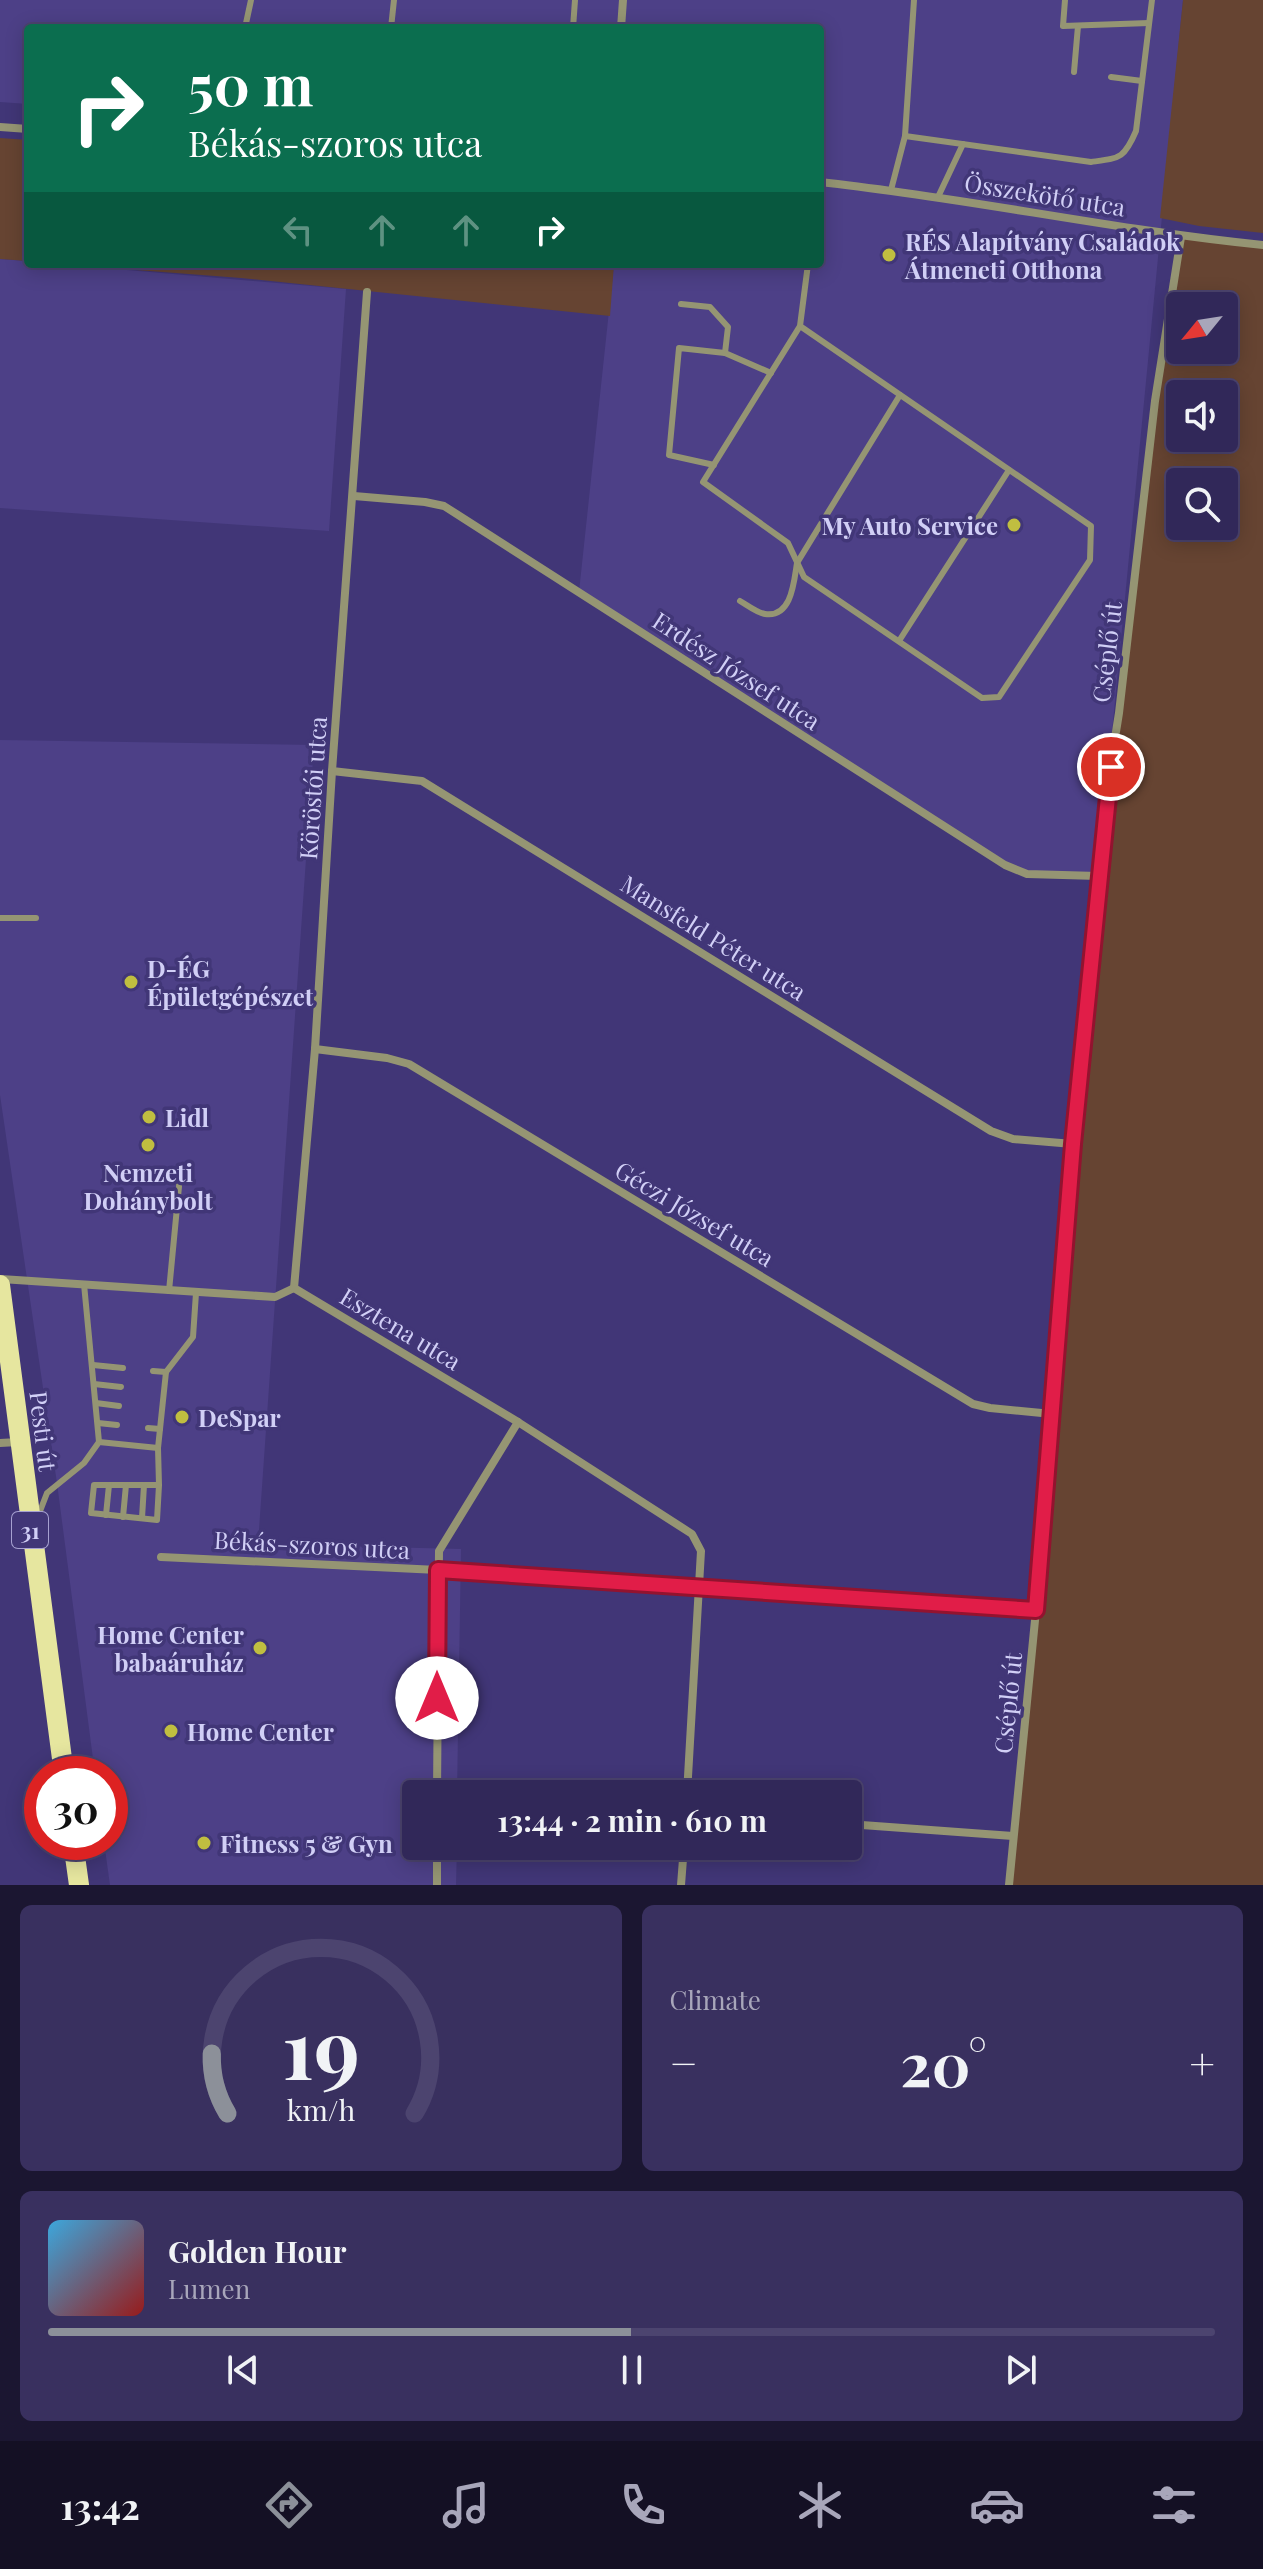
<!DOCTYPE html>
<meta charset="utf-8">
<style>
:root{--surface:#312859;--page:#39305f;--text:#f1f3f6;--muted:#a8a6ba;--line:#4c446f;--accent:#8c9099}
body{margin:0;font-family:"Playfair Display",serif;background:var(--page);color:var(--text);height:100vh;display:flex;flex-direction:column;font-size:30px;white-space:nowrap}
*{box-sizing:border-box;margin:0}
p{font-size:26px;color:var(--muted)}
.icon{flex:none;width:44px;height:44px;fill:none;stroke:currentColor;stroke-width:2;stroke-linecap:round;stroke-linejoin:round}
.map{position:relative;height:1885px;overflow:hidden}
.panel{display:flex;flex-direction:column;gap:20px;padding:20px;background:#1b1631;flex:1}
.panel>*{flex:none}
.banner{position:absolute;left:24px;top:24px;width:800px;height:244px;border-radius:8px;box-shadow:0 4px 20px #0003,0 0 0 2px var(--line);background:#0b6e4f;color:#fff;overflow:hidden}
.needle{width:52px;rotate:240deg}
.fabs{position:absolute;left:1166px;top:292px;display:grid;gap:16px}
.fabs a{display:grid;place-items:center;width:72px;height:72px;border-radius:8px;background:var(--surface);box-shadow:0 4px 20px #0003,0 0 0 2px var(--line);font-size:40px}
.speed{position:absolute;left:24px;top:1756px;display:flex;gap:16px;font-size:40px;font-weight:700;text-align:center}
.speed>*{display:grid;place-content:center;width:104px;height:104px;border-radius:50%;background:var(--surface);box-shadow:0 4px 20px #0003,0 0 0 2px var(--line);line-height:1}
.speed .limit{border:12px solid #d22;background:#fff;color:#111}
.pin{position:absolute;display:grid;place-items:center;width:68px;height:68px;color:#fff;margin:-34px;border:4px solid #fff;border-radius:50%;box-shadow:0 2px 8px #0007}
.me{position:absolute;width:88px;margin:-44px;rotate:0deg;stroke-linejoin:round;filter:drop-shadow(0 0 6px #0008)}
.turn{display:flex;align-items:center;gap:28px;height:168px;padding:0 32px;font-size:36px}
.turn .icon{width:104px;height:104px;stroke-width:2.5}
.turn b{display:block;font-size:56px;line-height:68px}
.lanes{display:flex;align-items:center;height:76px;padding:0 32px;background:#0003;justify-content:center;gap:40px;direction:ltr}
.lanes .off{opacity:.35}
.big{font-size:60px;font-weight:700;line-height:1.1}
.panel .tile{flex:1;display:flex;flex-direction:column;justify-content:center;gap:12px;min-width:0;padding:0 28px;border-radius:12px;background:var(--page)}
.panel .dial{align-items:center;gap:0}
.dial svg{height:208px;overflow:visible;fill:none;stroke:var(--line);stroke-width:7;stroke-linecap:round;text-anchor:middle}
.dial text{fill:var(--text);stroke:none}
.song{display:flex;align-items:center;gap:24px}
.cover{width:96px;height:96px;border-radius:12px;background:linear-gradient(135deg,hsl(200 70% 55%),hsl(0 70% 35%))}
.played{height:8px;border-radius:4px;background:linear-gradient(90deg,var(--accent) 50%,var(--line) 50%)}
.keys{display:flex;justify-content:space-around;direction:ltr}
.heat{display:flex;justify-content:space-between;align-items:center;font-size:44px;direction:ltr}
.panel .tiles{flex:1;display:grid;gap:20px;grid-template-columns:1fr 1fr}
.tile:last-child{grid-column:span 2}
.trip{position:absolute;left:402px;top:1780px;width:460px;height:80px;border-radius:8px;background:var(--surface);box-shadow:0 4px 20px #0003,0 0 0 2px var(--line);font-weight:700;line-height:80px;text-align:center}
.menu{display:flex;height:128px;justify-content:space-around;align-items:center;background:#141024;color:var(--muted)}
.menu .icon{width:56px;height:56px}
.menu .current{color:var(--accent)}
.menu b{font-size:36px;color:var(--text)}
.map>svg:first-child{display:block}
.built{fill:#4d4087}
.green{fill:#664432;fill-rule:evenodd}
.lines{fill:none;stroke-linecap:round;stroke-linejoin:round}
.service{stroke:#959573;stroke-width:6}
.minor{stroke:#959573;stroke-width:8}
.primary{stroke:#e6e69f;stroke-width:20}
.route-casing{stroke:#92132f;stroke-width:20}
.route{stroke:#e11d48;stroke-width:14}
.poi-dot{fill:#c0be40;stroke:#413677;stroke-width:3}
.labels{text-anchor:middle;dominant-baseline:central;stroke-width:7;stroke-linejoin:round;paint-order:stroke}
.shield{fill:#413677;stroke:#a6a1d0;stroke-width:2}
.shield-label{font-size:22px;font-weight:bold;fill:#d1cff6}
.street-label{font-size:24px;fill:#d1cff6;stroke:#413677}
.poi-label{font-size:24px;font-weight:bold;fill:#d1cff6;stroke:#413677;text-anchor:start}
</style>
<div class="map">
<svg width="1263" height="1885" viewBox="0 0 1263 1885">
<rect width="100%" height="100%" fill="#413677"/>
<g class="built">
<path d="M 0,0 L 1183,0 L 1098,876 L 1027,874 L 1005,865 L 579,592 L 614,264 L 820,264 L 820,28 L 28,28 L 28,104 L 0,102 Z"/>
<path d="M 0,259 L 28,261 L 28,264 L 58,264 L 346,289 L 329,531 L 0,508 Z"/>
<path d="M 0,740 L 314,745 L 258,1544 L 461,1549 L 457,1794 L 416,1794 L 416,1846 L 457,1846 L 456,1885 L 110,1885 L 104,1842 L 110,1842 L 110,1774 L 95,1774 L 57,1483 L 0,1095 Z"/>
</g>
<g class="green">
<path d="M 1183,0 L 1263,0 L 1263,233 L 1199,226 L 1160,218 Z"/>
<path d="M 0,138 L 28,140 L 28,261 L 0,259 Z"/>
<path d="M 1181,237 L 1263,246 L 1263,1885 L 1009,1885 C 1058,1335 1094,782 1181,237 ZM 1180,306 L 1224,306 L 1224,350 L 1180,350 ZM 1180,394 L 1224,394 L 1224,438 L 1180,438 ZM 1180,482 L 1224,482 L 1224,526 L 1180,526 Z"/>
<path d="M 58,264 L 614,264 L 610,316 L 241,278 Z"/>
</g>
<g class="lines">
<g class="service">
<path d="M 1065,0 L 1063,26 L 1149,23"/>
<path d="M 245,28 L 251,0"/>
<path d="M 391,28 L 394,0"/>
<path d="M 573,28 L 575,0"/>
<path d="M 1074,72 L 1078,26"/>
<path d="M 1111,77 L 1142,81"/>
<path d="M 905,136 L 1091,162 C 1120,158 1124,159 1136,131 L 1152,0"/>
<path d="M 891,190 L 905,136 L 914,0"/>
<path d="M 938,197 L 963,144"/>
<path d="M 681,304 L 710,307 L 728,327 L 725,353 L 771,373"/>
<path d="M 800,326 L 1091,526 L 1090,560 L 999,697 L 982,698 L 804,577 L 788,543 L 703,482 L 800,326 L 808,264"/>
<path d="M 714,465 L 669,455 L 679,348 L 725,353"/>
<path d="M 740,601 C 747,605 757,613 765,614 C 792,618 794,581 797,563 L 900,395"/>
<path d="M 899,641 L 1009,470"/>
<path d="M 0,918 L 36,918"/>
<path d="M 169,1291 L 180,1176"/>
<path d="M 93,1365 L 123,1368"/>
<path d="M 153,1371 L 166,1372"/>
<path d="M 94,1384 L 121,1387"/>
<path d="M 96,1403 L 119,1406"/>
<path d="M 98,1423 L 117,1425"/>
<path d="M 148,1428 L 160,1429"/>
<path d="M 99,1442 L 158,1448 L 166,1372 L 193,1337 L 196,1293"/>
<path d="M 158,1448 L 159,1485 L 94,1485 L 91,1513 L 157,1520 L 159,1485"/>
<path d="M 106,1515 L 109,1485"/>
<path d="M 123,1517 L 126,1485"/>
<path d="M 142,1518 L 144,1485"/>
<path d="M 37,1519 L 47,1493 L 84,1463 L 99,1442 L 84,1284"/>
</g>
<g class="minor">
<path d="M 621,28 L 623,0"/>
<path d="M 0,127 L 28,129"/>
<path d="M 820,182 C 968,198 1114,230 1263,245"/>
<path d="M 354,496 L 425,502 L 444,506 L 1005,865 L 1027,874 L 1098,876"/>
<path d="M 332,771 L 422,781 L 991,1131 L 1013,1139 L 1073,1144"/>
<path d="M 315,1049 L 387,1058 L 409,1064 L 973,1404 L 990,1408 L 1052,1414"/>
<path d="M 1,1279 L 275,1297 L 294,1288"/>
<path d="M 294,1288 L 315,1049 L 332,771 L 367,292"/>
<path d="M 294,1288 L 518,1422 L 692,1534 L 701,1551 L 687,1794"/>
<path d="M 0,1443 L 18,1442"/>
<path d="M 161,1557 L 438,1570 L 1036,1610"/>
<path d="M 437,1794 L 439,1551 L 518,1422"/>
<path d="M 848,1824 L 1013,1836"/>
<path d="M 437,1885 L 437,1846"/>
<path d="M 681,1885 L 684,1846"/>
<path d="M 1009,1885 L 1036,1610 L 1073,1144 L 1106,794 L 1119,713 L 1155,401 L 1181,237"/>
</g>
<g class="primary">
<path d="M 0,1285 L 64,1774"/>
<path d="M 73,1842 L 79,1885"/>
</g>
</g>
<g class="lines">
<defs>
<path id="route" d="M 437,1698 L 438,1570 L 1036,1610 L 1073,1144 L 1111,767"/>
</defs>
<use href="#route" class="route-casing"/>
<use href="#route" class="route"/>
</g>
<g class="poi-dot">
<circle cx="889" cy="255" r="8"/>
<circle cx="1014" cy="525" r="8"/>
<circle cx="131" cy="982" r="8"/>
<circle cx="149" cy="1117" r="8"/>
<circle cx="148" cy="1145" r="8"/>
<circle cx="182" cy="1417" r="8"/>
<circle cx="260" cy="1648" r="8"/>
<circle cx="171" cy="1731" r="8"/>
<circle cx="204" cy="1843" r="8"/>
</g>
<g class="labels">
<rect class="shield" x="12" y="1512" width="36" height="36" rx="6"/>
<g class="shield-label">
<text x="30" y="1530">31</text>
</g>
<g class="street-label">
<text transform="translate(1045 194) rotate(9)">Összekötő utca</text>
<text transform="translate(1106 652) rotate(-83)">Cséplő út</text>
<text transform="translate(737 670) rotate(33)">Erdész József utca</text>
<text transform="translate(312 788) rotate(-86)">Köröstói utca</text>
<text transform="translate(714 937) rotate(32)">Mansfeld Péter utca</text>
<text transform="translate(695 1213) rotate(31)">Géczi József utca</text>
<text transform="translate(401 1328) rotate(31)">Esztena utca</text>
<text transform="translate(44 1431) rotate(83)">Pesti út</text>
<text transform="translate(312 1544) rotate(3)">Békás-szoros utca</text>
<text transform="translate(1007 1703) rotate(-84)">Cséplő út</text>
</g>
<g class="poi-label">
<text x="905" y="241">RÉS Alapítvány Családok<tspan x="905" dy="28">Átmeneti Otthona</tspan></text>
<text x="998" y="525" text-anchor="end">My Auto Service</text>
<text x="147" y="968">D-ÉG<tspan x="147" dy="28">Épületgépészet</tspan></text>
<text x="165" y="1117">Lidl</text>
<text x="148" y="1172" text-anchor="middle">Nemzeti<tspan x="148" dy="28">Dohánybolt</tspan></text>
<text x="198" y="1417">DeSpar</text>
<text x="244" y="1634" text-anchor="end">Home Center<tspan x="244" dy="28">babaáruház</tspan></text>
<text x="187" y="1731">Home Center</text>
<text x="220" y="1843">Fitness 5 &amp; Gyn</text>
</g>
</g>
</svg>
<div class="fabs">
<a><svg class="needle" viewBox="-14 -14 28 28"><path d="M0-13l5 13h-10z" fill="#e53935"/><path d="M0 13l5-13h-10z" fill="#a8a6ba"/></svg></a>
<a><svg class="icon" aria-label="sound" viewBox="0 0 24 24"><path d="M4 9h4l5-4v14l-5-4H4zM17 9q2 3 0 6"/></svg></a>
<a><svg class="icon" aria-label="search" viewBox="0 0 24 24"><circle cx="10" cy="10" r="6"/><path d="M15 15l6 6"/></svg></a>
</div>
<div class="speed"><div class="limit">30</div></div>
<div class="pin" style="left:1111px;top:767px;background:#d93025"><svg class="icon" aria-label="arrive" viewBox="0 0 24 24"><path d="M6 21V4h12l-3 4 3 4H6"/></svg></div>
<svg class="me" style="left:437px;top:1698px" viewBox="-20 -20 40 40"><circle r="19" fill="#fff"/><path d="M0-13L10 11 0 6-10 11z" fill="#e11d48"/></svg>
<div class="trip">13:44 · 2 min · 610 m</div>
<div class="banner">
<div class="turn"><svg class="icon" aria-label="right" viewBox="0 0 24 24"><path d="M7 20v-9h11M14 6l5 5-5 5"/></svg><div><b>50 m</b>Békás-szoros utca</div></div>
<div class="lanes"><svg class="icon off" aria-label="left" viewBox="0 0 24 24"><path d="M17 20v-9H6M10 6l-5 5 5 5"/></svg><svg class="icon off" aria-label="ahead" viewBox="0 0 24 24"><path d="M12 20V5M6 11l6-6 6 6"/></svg><svg class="icon off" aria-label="ahead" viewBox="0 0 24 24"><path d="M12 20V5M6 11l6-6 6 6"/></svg><svg class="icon" aria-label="right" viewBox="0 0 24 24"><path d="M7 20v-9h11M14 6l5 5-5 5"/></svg></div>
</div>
</div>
<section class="panel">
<div class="tiles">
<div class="tile dial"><svg viewBox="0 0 100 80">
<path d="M14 69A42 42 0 1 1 86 69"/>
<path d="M14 69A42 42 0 0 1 8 46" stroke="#8c9099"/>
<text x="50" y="56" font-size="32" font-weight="700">19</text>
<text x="50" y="72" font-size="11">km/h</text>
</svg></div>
<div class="tile"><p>Climate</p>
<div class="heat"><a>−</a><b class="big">20°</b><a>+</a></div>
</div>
<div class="tile">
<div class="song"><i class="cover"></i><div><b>Golden Hour</b><p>Lumen</p></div></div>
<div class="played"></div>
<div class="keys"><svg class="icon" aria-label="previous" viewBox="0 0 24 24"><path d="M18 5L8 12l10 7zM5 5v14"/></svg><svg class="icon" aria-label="pause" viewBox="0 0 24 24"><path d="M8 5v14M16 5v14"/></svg><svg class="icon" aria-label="next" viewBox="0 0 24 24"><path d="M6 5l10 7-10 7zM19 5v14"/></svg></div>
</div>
</div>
</section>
<nav class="menu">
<b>13:42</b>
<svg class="icon current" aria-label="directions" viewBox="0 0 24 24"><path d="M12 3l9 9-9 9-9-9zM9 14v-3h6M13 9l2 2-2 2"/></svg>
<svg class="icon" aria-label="music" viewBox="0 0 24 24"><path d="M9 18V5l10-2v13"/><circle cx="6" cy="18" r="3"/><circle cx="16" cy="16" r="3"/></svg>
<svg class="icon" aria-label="phone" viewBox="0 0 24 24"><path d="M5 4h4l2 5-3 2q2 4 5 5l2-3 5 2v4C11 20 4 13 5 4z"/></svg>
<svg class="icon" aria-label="climate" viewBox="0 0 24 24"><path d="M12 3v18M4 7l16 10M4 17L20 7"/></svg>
<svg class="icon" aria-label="car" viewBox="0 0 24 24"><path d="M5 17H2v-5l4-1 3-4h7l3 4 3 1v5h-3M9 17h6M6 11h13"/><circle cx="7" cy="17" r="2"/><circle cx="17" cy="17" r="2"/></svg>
<svg class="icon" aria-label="filters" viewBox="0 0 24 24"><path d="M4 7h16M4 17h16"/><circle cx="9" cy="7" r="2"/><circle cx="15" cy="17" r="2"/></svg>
</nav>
